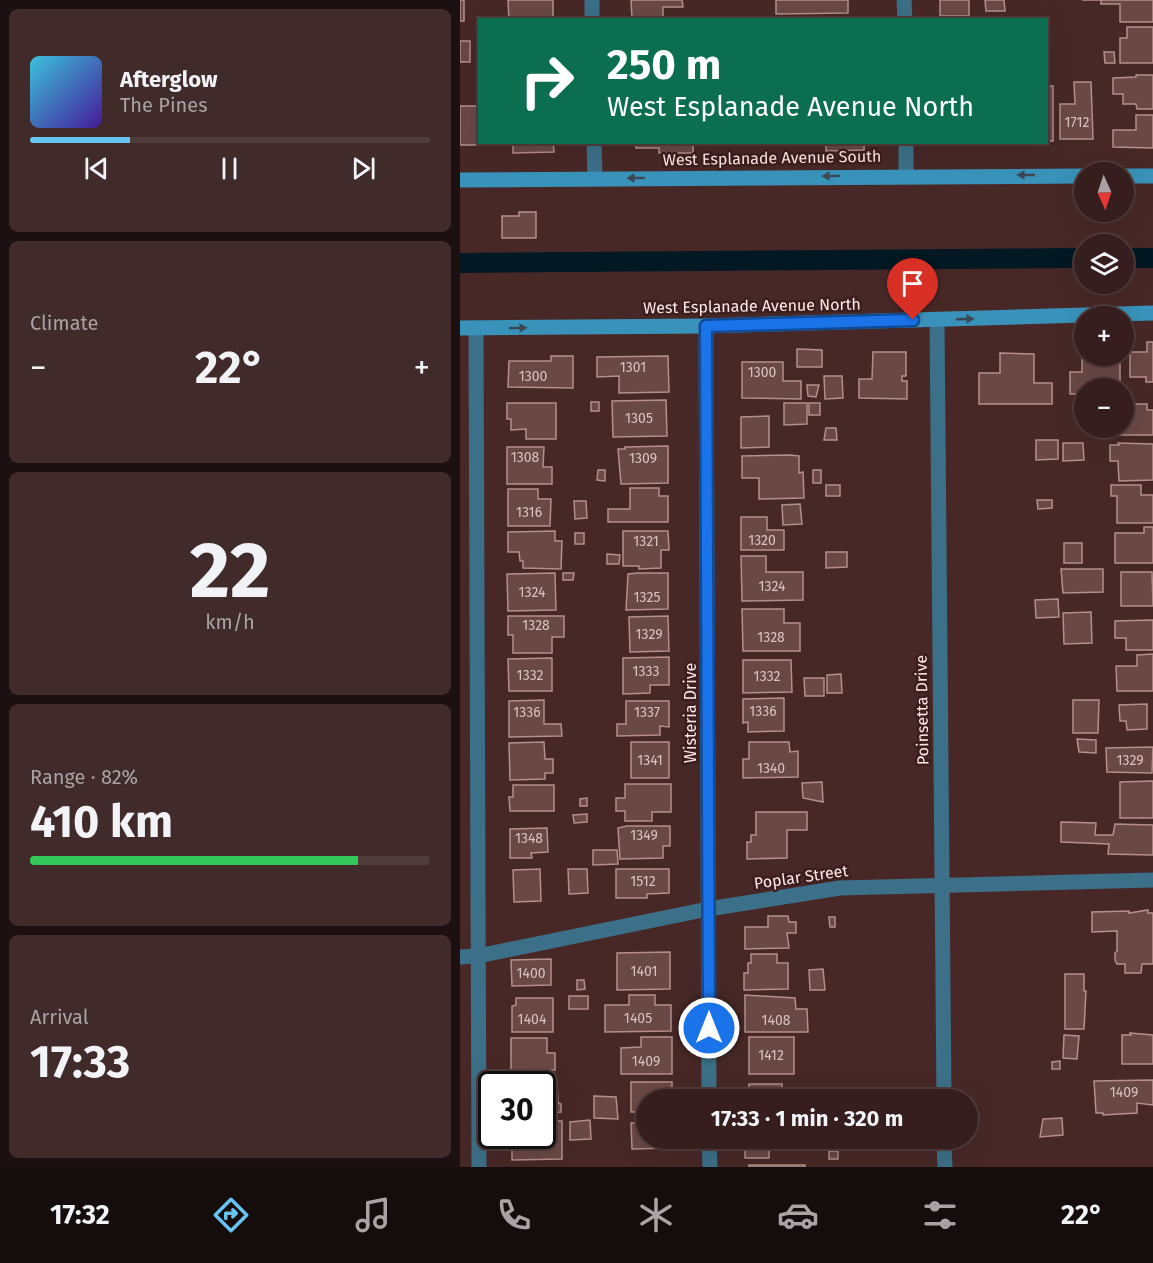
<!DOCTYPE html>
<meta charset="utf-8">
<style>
:root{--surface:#351e1d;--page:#402b2a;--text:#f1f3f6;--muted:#aaa2a4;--line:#4f3c3b;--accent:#67c4f0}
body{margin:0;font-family:"Fira Sans",sans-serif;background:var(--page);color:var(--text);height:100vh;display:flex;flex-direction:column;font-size:22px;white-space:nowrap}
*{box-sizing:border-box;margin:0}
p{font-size:20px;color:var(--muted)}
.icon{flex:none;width:33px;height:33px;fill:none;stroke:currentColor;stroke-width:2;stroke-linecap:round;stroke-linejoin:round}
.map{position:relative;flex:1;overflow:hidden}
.side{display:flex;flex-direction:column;gap:9px;padding:9px;background:#1d1010;width:460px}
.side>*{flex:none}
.banner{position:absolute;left:18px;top:18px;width:570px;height:126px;border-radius:0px;box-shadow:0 6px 24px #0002,0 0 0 2px var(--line);background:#0b6e4f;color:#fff;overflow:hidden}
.needle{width:39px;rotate:177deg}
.fabs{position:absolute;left:614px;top:162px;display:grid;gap:12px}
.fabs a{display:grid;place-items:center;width:60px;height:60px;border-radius:50%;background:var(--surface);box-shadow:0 6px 24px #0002,0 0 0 2px var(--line);font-size:30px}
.speed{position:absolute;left:18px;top:1071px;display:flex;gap:12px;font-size:30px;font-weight:700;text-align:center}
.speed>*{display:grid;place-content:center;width:78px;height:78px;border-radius:50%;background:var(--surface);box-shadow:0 6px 24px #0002,0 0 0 2px var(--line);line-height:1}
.speed .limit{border:3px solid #111;border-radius:9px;background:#fff;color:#111}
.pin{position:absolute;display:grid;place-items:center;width:51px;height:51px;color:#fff;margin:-62px -26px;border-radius:50% 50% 50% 0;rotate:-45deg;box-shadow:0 0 6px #0007}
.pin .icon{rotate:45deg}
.me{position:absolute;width:66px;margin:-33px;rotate:0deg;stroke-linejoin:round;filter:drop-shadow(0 0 4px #0008)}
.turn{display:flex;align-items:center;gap:21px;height:126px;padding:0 30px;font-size:27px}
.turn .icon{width:78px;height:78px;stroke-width:2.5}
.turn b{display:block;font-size:42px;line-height:51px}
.big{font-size:45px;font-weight:700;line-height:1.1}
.side .card{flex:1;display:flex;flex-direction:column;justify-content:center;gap:9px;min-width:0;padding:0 21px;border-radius:9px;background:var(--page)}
.side .dial{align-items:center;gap:0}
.dial b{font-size:78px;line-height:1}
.song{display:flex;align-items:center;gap:18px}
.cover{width:72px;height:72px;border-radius:9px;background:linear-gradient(135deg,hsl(190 70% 55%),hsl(260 70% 35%))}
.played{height:6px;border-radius:3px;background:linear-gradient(90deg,var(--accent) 25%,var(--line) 25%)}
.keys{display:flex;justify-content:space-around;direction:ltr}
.heat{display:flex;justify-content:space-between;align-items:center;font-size:33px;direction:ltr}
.charge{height:9px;border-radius:4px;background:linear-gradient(90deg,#34c759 82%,var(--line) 0)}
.trip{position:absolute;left:176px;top:1089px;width:342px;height:60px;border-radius:30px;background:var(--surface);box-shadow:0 6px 24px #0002,0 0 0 2px var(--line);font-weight:700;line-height:60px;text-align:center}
.tabs{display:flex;height:96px;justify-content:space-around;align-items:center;background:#150c0c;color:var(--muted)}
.tabs .icon{width:42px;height:42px}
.tabs .selected{color:var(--accent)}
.tabs b{font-size:27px;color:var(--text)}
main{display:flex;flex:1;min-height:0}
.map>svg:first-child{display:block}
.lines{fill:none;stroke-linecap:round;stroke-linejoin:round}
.canal{stroke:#021923;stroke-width:20}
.building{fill:#6a4846;stroke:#b58e8d;stroke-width:1.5}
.minor{stroke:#3c7088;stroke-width:15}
.secondary{stroke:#3992b9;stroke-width:15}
.oneway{fill:#3b4754}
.route-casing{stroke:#114b97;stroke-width:15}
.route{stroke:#1a73e8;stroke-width:10}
.labels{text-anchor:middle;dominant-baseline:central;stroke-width:5;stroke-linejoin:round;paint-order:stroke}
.number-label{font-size:14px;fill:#d9c1c0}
.street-label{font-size:16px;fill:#fee9e8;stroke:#3c1e1d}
</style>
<main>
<section class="side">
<div class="card">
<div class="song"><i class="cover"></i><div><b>Afterglow</b><p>The Pines</p></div></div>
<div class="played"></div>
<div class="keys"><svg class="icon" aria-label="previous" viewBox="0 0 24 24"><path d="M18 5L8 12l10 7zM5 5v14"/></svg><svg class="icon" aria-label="pause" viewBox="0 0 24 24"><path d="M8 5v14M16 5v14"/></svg><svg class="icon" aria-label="next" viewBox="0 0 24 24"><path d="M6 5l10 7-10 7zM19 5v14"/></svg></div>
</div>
<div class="card"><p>Climate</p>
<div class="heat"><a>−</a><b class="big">22°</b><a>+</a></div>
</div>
<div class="card dial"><b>22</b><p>km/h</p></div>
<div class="card"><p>Range · 82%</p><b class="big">410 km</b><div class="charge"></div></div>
<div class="card"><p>Arrival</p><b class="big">17:33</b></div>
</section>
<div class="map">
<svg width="693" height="1167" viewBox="0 0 693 1167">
<rect width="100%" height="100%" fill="#472827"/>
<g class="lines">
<g class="canal">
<path d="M 663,258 L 693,258"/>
<path d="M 0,263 L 624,258"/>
</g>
</g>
<g class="building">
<rect x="0" y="0" width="4" height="21"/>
<path d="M 48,0 L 93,0 L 93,19 L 49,20 Z"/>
<path d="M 171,0 L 222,0 L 223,7 L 203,7 L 203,19 L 172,19 Z"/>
<path d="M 316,0 L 388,0 L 388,13 L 316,14 Z"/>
<rect x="480" y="0" width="29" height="16"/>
<path d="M 525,0 L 544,0 L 545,11 L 526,11 Z"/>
<path d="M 622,0 L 693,0 L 693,22 L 660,22 L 660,4 L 641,4 L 641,0 Z"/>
<path d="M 667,27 L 693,27 L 693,63 L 660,63 L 660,38 L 667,38 Z"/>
<rect x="0" y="41" width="10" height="21"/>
<path d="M 644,52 L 654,52 L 655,63 L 645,63 Z"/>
<path d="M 676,75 L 693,75 L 693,109 L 677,109 L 676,104 L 663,104 L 663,94 L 653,94 L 653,78 L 676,77 Z"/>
<path d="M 614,82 L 631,82 L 633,139 L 600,139 L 600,104 L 615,104 Z"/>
<rect x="586" y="86" width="7" height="55"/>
<path d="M 0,106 L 20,106 L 20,142 L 21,145 L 0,145 Z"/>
<path d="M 676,115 L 693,115 L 693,148 L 653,147 L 653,130 L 676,130 Z"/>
<path d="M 53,142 L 93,142 L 94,152 L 53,153 Z"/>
<path d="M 176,142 L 233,142 L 233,153 L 199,153 L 199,148 L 176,148 Z"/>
<path d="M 366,142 L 404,142 L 404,150 L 366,151 Z"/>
<path d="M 59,212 L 76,212 L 76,238 L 42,238 L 42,216 L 59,216 Z"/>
<path d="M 687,342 L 693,342 L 693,382 L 686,382 L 686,377 L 670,377 L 670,352 L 687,352 Z"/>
<path d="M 337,349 L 362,350 L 362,367 L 337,367 Z"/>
<path d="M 622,351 L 624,351 L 624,356 L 660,356 L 660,385 L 627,386 L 627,388 L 624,388 L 624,394 L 610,394 L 610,372 L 622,372 Z"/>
<path d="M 413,352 L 446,352 L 446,376 L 442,376 L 442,381 L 447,381 L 447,399 L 399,398 L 399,379 L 412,379 Z"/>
<path d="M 540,353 L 574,354 L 574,383 L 592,383 L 592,404 L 519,404 L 519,373 L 540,373 Z"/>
<path d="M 91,356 L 113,356 L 113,388 L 48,387 L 49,361 L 91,361 Z"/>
<path d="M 208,356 L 209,392 L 159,393 L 159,376 L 137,377 L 137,357 Z"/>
<path d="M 282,362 L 323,362 L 323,381 L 341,381 L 341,399 L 282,398 Z"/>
<path d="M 364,376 L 382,376 L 383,398 L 365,399 Z"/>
<path d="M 347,385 L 359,385 L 356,397 L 348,396 Z"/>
<path d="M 206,400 L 207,436 L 153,437 L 152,401 Z"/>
<rect x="131" y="402" width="8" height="9"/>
<path d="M 47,403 L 96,403 L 96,439 L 66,439 L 66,429 L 51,430 L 51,419 L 47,419 Z"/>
<path d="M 324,403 L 347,403 L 347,424 L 324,425 Z"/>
<rect x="349" y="403" width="11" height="12"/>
<path d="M 663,404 L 687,404 L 687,410 L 693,410 L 693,435 L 648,435 L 648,428 L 663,428 Z"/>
<path d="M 309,416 L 309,447 L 281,448 L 281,417 Z"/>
<path d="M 366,428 L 376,428 L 377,440 L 364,440 Z"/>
<path d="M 576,440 L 598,440 L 598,459 L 576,460 Z"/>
<path d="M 603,443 L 623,443 L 624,460 L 603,461 Z"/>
<path d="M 658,443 L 693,444 L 693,480 L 659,481 L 658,461 L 650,461 L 650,445 L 659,445 Z"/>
<path d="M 208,446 L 208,483 L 161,484 L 158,449 L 165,449 L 165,447 Z"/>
<path d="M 47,447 L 84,447 L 83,467 L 92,467 L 92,484 L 47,484 Z"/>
<path d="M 330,455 L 339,456 L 339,473 L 343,472 L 344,498 L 299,499 L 299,478 L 282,478 L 282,456 Z"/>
<path d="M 138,470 L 145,470 L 145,481 L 137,480 Z"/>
<rect x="353" y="470" width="8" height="13"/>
<rect x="366" y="485" width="14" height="11"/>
<path d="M 651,485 L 681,485 L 681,495 L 693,495 L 693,523 L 657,523 L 657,496 L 651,496 Z"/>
<path d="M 170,488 L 199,488 L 199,496 L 208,496 L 208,522 L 148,522 L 148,509 L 170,509 Z"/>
<path d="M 48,489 L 78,489 L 78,499 L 91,499 L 90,526 L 48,526 Z"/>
<path d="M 577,500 L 592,500 L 592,508 L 578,509 Z"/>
<path d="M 114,501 L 126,501 L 127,518 L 115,519 Z"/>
<path d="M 340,504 L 342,524 L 323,525 L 322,505 Z"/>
<path d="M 281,517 L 307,517 L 307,530 L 324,530 L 324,550 L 281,550 Z"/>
<path d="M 684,527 L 693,527 L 693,563 L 655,563 L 655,533 L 684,533 Z"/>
<path d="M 95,531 L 95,541 L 102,541 L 101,569 L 63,568 L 63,561 L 60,561 L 59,552 L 48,552 L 48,532 Z"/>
<path d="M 163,531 L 208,531 L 209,550 L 201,550 L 201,568 L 179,569 L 179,566 L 163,566 Z"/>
<rect x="115" y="533" width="9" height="11"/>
<rect x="604" y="543" width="18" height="20"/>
<path d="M 366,552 L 387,552 L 387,567 L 366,568 Z"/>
<path d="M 147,554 L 160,555 L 159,564 L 147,564 Z"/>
<path d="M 281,556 L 306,556 L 306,572 L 343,572 L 343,600 L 282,601 Z"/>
<path d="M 601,569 L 643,569 L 643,592 L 603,593 Z"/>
<path d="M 661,572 L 692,572 L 693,606 L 661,606 Z"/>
<path d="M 95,573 L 96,610 L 48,611 L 47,574 Z"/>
<path d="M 103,573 L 114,573 L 113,580 L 103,580 Z"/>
<path d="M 177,573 L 208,573 L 208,609 L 166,610 L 168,574 Z"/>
<path d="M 598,599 L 599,617 L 576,618 L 575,600 Z"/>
<path d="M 282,609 L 324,609 L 324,623 L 340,623 L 340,651 L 283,651 Z"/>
<path d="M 631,612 L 632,643 L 604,644 L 603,613 Z"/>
<path d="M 48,616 L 104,616 L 104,637 L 92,637 L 92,653 L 53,653 L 53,635 L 48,635 Z"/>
<path d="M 208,616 L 209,651 L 170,652 L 169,617 Z"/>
<path d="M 693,620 L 693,650 L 666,650 L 666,638 L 655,638 L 655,621 Z"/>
<path d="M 693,654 L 693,691 L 657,691 L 656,666 L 677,666 L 677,655 Z"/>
<path d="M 209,657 L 209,685 L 190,685 L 190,693 L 163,694 L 163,658 Z"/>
<path d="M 92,658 L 92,691 L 49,691 L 48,659 Z"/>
<path d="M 283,660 L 331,660 L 332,692 L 283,693 Z"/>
<path d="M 381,674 L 382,693 L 367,693 L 367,675 Z"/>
<path d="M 344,678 L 364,678 L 364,696 L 345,696 Z"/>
<path d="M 324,698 L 324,731 L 288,732 L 288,722 L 283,723 L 283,699 Z"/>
<path d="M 84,700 L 84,724 L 101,724 L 102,736 L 49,737 L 49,701 Z"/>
<path d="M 613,700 L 639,700 L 638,733 L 613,733 Z"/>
<path d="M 166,701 L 209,701 L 209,727 L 200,726 L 200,735 L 157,736 L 157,724 L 166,724 Z"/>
<path d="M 687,704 L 687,729 L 667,730 L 666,721 L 660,721 L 659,705 Z"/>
<path d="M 617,739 L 636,740 L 636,753 L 619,752 Z"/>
<path d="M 84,742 L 85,759 L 93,759 L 93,773 L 85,773 L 85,779 L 50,780 L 49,743 Z"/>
<rect x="171" y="742" width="38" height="36"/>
<path d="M 289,742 L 329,742 L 330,752 L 338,751 L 338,777 L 283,778 L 283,759 L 289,759 Z"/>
<path d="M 693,747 L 692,773 L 647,772 L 646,748 Z"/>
<path d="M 693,781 L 693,818 L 660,818 L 660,782 Z"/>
<path d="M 362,782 L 363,802 L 343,798 L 342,783 Z"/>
<path d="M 165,784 L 211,784 L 211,812 L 192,812 L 192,821 L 165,821 L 165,811 L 156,811 L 156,798 L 165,798 Z"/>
<path d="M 53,785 L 94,785 L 94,811 L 50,811 L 49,797 L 53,797 Z"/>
<path d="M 127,798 L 127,806 L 120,806 L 120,799 Z"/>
<path d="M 296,812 L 347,812 L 347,830 L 327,830 L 327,858 L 287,859 L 287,842 L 291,842 L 291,835 L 296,835 Z"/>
<path d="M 127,814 L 127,822 L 114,823 L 113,815 Z"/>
<path d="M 601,822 L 636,823 L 635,835 L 653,835 L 655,824 L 693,825 L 693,855 L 648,854 L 649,844 L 601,842 Z"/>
<path d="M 167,826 L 210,826 L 210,846 L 203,846 L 203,858 L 160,859 L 158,828 Z"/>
<path d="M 87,828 L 88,852 L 71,853 L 72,858 L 50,858 L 50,829 Z"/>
<path d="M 133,850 L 157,850 L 158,864 L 133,865 Z"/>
<path d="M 80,869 L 81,901 L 54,902 L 53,870 Z"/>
<path d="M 108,869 L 127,869 L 128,893 L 109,894 Z"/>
<path d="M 156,869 L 209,869 L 209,893 L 187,894 L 187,898 L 156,898 Z"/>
<path d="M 688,910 L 688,913 L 693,913 L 693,964 L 682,964 L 681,973 L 665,973 L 665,964 L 657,964 L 655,960 L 655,953 L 657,951 L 657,931 L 632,932 L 632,912 L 669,911 L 669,913 Z"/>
<path d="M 308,916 L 328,916 L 329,922 L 336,922 L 336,933 L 327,933 L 329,948 L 285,949 L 285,927 L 308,927 Z"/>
<path d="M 369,917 L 375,917 L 375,927 L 370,927 Z"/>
<path d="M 210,952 L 210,989 L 157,990 L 157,953 Z"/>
<path d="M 291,954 L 317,954 L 317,963 L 328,963 L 328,989 L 284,990 L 284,973 L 288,973 L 288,963 L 291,963 Z"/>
<path d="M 91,959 L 91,985 L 52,986 L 51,960 Z"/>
<path d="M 363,969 L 365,990 L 350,990 L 349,970 Z"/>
<path d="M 605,974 L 624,974 L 624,991 L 626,991 L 624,1029 L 605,1029 Z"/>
<path d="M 117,980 L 124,980 L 125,989 L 117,990 Z"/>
<path d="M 169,995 L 195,995 L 195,1005 L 211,1005 L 211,1031 L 145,1032 L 145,1005 L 169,1005 Z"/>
<path d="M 285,995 L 335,998 L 336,1009 L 347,1009 L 348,1032 L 285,1032 Z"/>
<rect x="109" y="996" width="19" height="13"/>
<path d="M 56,998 L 93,998 L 93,1032 L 52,1032 L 52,1006 L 56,1005 Z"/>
<path d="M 670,1033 L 693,1035 L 693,1064 L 662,1064 L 662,1035 L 671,1035 Z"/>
<path d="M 604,1035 L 619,1036 L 617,1059 L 603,1058 Z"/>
<path d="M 181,1037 L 212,1037 L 212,1074 L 161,1074 L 161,1048 L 181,1047 Z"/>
<rect x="289" y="1037" width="45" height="37"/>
<path d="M 51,1038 L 87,1038 L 87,1053 L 95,1053 L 95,1070 L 51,1071 Z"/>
<path d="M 600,1061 L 600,1069 L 592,1069 L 592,1062 Z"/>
<path d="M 92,1080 L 92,1084 L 97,1084 L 98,1103 L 101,1104 L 101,1112 L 82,1113 L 82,1084 L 56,1084 L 56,1081 Z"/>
<path d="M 693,1080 L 693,1105 L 677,1103 L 677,1113 L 643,1115 L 643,1113 L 636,1113 L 634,1081 Z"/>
<path d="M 171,1082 L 212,1082 L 212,1100 L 186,1100 L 186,1112 L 171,1112 Z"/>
<path d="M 289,1084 L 322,1084 L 322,1090 L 342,1090 L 342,1100 L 289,1100 Z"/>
<path d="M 134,1096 L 156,1097 L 158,1119 L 134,1118 Z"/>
<path d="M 602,1118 L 603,1135 L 580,1137 L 583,1119 Z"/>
<path d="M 130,1120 L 131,1139 L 110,1140 L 110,1122 Z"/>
<path d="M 82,1121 L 102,1121 L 102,1159 L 52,1160 L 52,1136 L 82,1136 Z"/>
<path d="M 171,1123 L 186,1123 L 186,1138 L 212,1138 L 212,1148 L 172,1149 Z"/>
<path d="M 285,1138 L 335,1138 L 335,1148 L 309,1148 L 309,1158 L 285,1158 Z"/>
<rect x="369" y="1151" width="9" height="8"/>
<rect x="289" y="1165" width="56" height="2"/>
</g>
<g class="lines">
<g class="minor">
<path d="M 132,0 L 132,20"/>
<path d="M 444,0 L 445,20"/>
<path d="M 134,142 L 135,178"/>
<path d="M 446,142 L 446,175"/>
<path d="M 477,320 L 484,1100"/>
<path d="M 246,326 L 249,1100"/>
<path d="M 16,328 L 19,1167"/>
<path d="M 0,957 L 18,956 L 248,909 L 380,888 L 693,880"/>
<path d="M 249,1138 L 250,1167"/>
<path d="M 484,1138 L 485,1167"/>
</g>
<g class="secondary">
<path d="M 663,176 L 693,176"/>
<path d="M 0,180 L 624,176"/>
<path d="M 0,328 L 246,326 L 693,313"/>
</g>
</g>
<defs><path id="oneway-solid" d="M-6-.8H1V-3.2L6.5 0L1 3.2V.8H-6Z" transform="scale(1.5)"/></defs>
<g class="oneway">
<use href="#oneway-solid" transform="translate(566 175) rotate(-180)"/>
<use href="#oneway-solid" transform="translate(371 176) rotate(179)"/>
<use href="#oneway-solid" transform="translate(176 178) rotate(179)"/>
<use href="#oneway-solid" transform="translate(505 319) rotate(-2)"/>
<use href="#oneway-solid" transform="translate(58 328) rotate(-1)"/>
</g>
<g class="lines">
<defs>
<path id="route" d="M 249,1028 L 246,326 L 453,320"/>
</defs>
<use href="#route" class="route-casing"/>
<use href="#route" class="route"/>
</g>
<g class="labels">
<g class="number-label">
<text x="617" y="122">1712</text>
<text x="173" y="367">1301</text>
<text x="302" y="372">1300</text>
<text x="73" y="376">1300</text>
<text x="179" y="418">1305</text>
<text x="65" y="457">1308</text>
<text x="183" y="458">1309</text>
<text x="69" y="512">1316</text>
<text x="302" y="540">1320</text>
<text x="186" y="541">1321</text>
<text x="312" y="586">1324</text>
<text x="72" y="592">1324</text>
<text x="187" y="597">1325</text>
<text x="76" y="625">1328</text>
<text x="189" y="634">1329</text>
<text x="311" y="637">1328</text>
<text x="186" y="671">1333</text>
<text x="70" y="675">1332</text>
<text x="307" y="676">1332</text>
<text x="303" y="711">1336</text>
<text x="67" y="712">1336</text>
<text x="187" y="712">1337</text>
<text x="190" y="760">1341</text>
<text x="670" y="760">1329</text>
<text x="311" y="768">1340</text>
<text x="184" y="835">1349</text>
<text x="69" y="838">1348</text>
<text x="183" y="881">1512</text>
<text x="184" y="971">1401</text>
<text x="71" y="973">1400</text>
<text x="178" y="1018">1405</text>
<text x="72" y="1019">1404</text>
<text x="316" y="1020">1408</text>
<text x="311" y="1055">1412</text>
<text x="186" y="1061">1409</text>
<text x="664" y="1092">1409</text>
</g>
<g class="street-label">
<text transform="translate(312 158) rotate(-1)">West Esplanade Avenue South</text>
<text transform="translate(292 306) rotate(-1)">West Esplanade Avenue North</text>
<text transform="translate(462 710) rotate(-91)">Poinsetta Drive</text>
<text transform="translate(230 713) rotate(-90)">Wisteria Drive</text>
<text transform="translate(341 877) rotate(-8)">Poplar Street</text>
</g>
</g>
</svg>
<div class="fabs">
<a><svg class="needle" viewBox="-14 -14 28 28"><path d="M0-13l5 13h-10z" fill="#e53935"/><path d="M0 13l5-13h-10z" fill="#aaa2a4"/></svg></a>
<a><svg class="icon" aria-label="layers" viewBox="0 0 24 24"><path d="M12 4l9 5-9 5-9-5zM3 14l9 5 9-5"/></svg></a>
<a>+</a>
<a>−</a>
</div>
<div class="speed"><div class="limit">30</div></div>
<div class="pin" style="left:453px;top:320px;background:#d93025"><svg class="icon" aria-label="arrive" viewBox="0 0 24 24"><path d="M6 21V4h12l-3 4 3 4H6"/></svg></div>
<svg class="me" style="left:249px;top:1028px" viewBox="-20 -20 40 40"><circle r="17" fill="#1a73e8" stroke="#fff" stroke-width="3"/><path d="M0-11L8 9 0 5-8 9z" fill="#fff"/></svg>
<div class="trip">17:33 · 1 min · 320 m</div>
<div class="banner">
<div class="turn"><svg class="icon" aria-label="right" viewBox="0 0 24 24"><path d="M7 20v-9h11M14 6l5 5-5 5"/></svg><div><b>250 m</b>West Esplanade Avenue North</div></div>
</div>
</div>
</main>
<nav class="tabs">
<b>17:32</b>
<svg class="icon selected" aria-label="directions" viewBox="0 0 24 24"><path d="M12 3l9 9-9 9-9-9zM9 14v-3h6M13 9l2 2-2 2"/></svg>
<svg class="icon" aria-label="music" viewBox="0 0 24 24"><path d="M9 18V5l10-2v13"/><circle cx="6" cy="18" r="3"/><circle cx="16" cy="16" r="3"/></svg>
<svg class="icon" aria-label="phone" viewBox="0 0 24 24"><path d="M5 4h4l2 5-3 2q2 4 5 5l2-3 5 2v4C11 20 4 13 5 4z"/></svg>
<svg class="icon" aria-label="climate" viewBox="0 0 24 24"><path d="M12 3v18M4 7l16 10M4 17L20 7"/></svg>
<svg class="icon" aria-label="car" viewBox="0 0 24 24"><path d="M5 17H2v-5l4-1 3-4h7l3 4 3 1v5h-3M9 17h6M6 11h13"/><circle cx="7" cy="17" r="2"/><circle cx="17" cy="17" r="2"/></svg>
<svg class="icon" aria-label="filters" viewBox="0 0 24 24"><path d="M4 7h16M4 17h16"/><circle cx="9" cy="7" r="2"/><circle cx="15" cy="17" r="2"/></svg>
<b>22°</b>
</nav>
